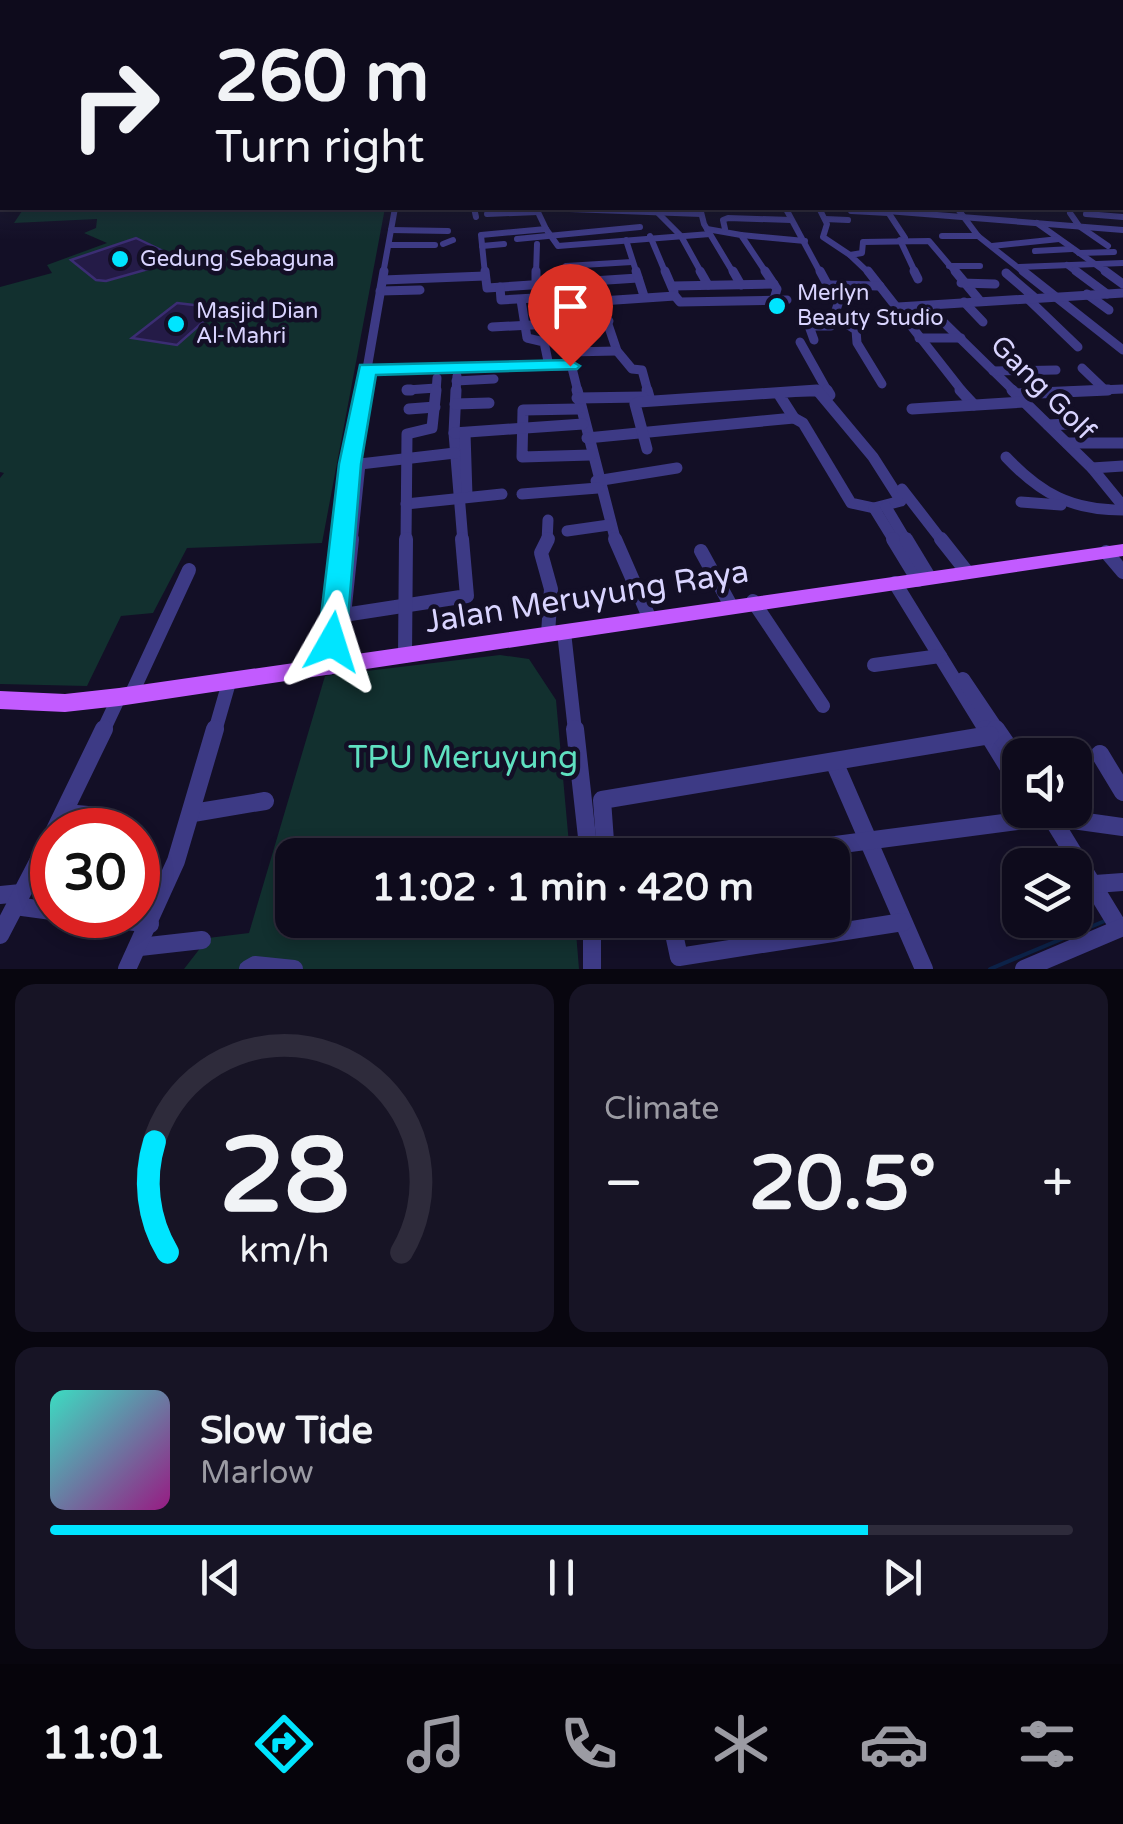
<!DOCTYPE html>
<meta charset="utf-8">
<style>
:root{--surface:#0e0b1c;--page:#171425;--text:#f1f3f6;--muted:#9b9ba3;--line:#2e2b3b;--accent:#00e5ff}
body{margin:0;font-family:"Varela Round",sans-serif;background:var(--page);color:var(--text);height:100vh;display:flex;flex-direction:column;font-size:38px;white-space:nowrap}
*{box-sizing:border-box;margin:0}
p{font-size:32px;color:var(--muted)}
.icon{flex:none;width:55px;height:55px;fill:none;stroke:currentColor;stroke-width:2;stroke-linecap:round;stroke-linejoin:round}
.map{position:relative;height:969px;overflow:hidden}
.details{display:flex;flex-direction:column;gap:15px;padding:15px;background:#08060f;flex:1}
.details>*{flex:none}
.guide{position:absolute;left:0px;top:0px;width:1125px;height:210px;box-shadow:0 5px 15px #0003,0 0 0 2px var(--line);background:#0e0b1c;color:var(--text);overflow:hidden}
.buttons{position:absolute;left:1002px;top:738px;display:grid;gap:20px}
.buttons a{display:grid;place-items:center;width:90px;height:90px;border-radius:20px;background:var(--surface);box-shadow:0 5px 15px #0003,0 0 0 2px var(--line);font-size:50px}
.speed{position:absolute;left:30px;top:808px;display:flex;gap:20px;font-size:50px;font-weight:700;text-align:center}
.speed>*{display:grid;place-content:center;width:130px;height:130px;border-radius:50%;background:var(--surface);box-shadow:0 5px 15px #0003,0 0 0 2px var(--line);line-height:1}
.speed .limit{border:15px solid #d22;background:#fff;color:#111}
.pin{position:absolute;display:grid;place-items:center;width:85px;height:85px;color:#fff;margin:-102px -42px;border-radius:50% 50% 50% 0;rotate:-45deg;box-shadow:0 0 10px #0007}
.pin .icon{rotate:45deg}
.me{position:absolute;width:110px;margin:-55px;rotate:6deg;stroke-linejoin:round;filter:drop-shadow(0 0 8px #0008)}
.turn{display:flex;align-items:center;gap:35px;height:210px;padding:0 50px;font-size:45px}
.turn .icon{width:130px;height:130px;stroke-width:2.5}
.turn b{display:block;font-size:70px;line-height:85px}
.big{font-size:75px;font-weight:700;line-height:1.1}
.details .widget{flex:1;display:flex;flex-direction:column;justify-content:center;gap:15px;min-width:0;padding:0 35px;border-radius:20px;background:var(--page)}
.details .dial{align-items:center;gap:0}
.dial svg{height:260px;overflow:visible;fill:none;stroke:var(--line);stroke-width:7;stroke-linecap:round;text-anchor:middle}
.dial text{fill:var(--text);stroke:none}
.song{display:flex;align-items:center;gap:30px}
.cover{width:120px;height:120px;border-radius:15px;background:linear-gradient(135deg,hsl(170 70% 55%),hsl(310 70% 35%))}
.played{height:10px;border-radius:5px;background:linear-gradient(90deg,var(--accent) 80%,var(--line) 80%)}
.keys{display:flex;justify-content:space-around;direction:ltr}
.heat{display:flex;justify-content:space-between;align-items:center;font-size:55px;direction:ltr}
.details .tiles{flex:1;display:grid;gap:15px;grid-template-columns:1fr 1fr}
.widget:last-child{grid-column:span 2}
.trip{position:absolute;left:275px;top:838px;width:575px;height:100px;border-radius:20px;background:var(--surface);box-shadow:0 5px 15px #0003,0 0 0 2px var(--line);font-weight:700;line-height:100px;text-align:center}
.menu{display:flex;height:160px;justify-content:space-around;align-items:center;background:#06040b;color:var(--muted)}
.menu .icon{width:70px;height:70px}
.menu .active{color:var(--accent)}
.menu b{font-size:45px;color:var(--text)}
.map>svg:first-child{display:block}
.green{fill:#12302f}
.lines{fill:none;stroke-linecap:round;stroke-linejoin:round}
.stream{stroke:#0c2248;stroke-width:4}
.building{fill:#241b47;stroke:#3b2d73;stroke-width:2.5}
.minor-far4{stroke:#3d3a85;stroke-width:6}
.minor-far3{stroke:#3d3a85;stroke-width:9}
.minor-far2{stroke:#3d3a85;stroke-width:11}
.minor-far1{stroke:#3d3a85;stroke-width:14}
.minor{stroke:#3d3a85;stroke-width:18}
.major{fill:#c25bff;fill-rule:evenodd}
.route{fill:#00e5ff;stroke:#0095a6;stroke-width:2.5}
.poi-dot{fill:#00e5ff;stroke:#130f26;stroke-width:4}
.labels{text-anchor:middle;dominant-baseline:central;stroke-width:9;stroke-linejoin:round;paint-order:stroke}
.far-poi-label{font-size:22px;fill:#d9d4ff;stroke:#130f26;text-anchor:start}
.street-label{font-size:28px;fill:#d9d4ff;stroke:#130f26}
.near-street-label{font-size:32px;fill:#d9d4ff;stroke:#130f26}
.near-park-label{font-size:32px;fill:#5fe0c0;stroke:#130f26}
</style>
<div class="map">
<svg width="1123" height="969" viewBox="0 0 1123 969">
<rect width="100%" height="100%" fill="#130f26"/>
<g class="green">
<path d="M 24,208 L 385,208 L 322,543 L 187,548 L 153,613 L 121,616 L 87,686 L 0,684 L 0,478 L 4,473 L 0,472 L 0,287 L 52,273 L 47,265 L 107,243 L 84,233 L 96,228 L 97,219 L 14,223 Z"/>
<path d="M 500,655 L 529,659 L 556,700 L 570,855 L 292,855 L 292,920 L 575,920 L 579,969 L 184,969 L 208,938 L 249,933 L 325,676 Z"/>
</g>
<g class="lines">
<path class="stream" d="M 990,969 L 1107,920"/>
</g>
<g class="building">
<path d="M 136,238 L 169,254 L 164,256 L 168,258 L 148,265 L 152,268 L 106,281 L 96,280 L 71,260 Z"/>
<path d="M 177,303 L 219,308 L 177,345 L 132,338 Z"/>
</g>
<g class="lines">
<g class="minor-far4">
<path d="M 395,208 L 445,208"/>
<path d="M 474,208 L 476,217"/>
<path d="M 543,208 L 701,214"/>
<path d="M 700,208 L 704,224 L 734,274"/>
<path d="M 819,208 L 827,224 L 823,237 L 850,255"/>
<path d="M 957,208 L 978,236 L 1026,274"/>
<path d="M 784,209 L 819,209"/>
<path d="M 786,209 L 821,274"/>
<path d="M 886,209 L 905,238"/>
<path d="M 655,210 L 681,236 L 702,274"/>
<path d="M 851,211 L 888,213"/>
<path d="M 887,211 L 1123,230"/>
<path d="M 1070,213 L 1079,226 L 1108,246"/>
<path d="M 487,214 L 538,212"/>
<path d="M 1086,214 L 1123,217"/>
<path d="M 825,219 L 848,220"/>
<path d="M 1037,223 L 1109,274"/>
<path d="M 546,229 L 558,246 L 710,234"/>
<path d="M 707,229 L 741,235 L 767,274"/>
<path d="M 725,229 L 723,220 L 728,218 L 791,220"/>
<path d="M 391,230 L 448,231"/>
<path d="M 741,235 L 805,241"/>
<path d="M 650,236 L 666,274"/>
<path d="M 942,236 L 978,236"/>
<path d="M 517,239 L 640,227"/>
<path d="M 626,240 L 637,274"/>
<path d="M 900,240 L 916,274"/>
<path d="M 443,244 L 453,240"/>
<path d="M 389,245 L 435,245"/>
<path d="M 482,246 L 504,244"/>
<path d="M 992,246 L 1059,239"/>
<path d="M 1035,251 L 1072,249"/>
<path d="M 1079,253 L 1114,252"/>
<path d="M 1067,265 L 1079,274"/>
<path d="M 949,266 L 980,266"/>
<path d="M 1019,267 L 1123,263"/>
<path d="M 383,274 L 395,208"/>
<path d="M 485,274 L 481,235 L 546,229 L 536,208"/>
<path d="M 536,274 L 537,244"/>
<path d="M 568,274 L 566,266 L 632,262"/>
<path d="M 870,274 L 850,255 L 862,253 L 863,242 L 929,241 L 957,274"/>
</g>
<g class="minor-far3">
<path d="M 485,271 L 487,288 L 638,278"/>
<path d="M 568,271 L 571,282"/>
<path d="M 636,271 L 644,296"/>
<path d="M 665,271 L 674,292"/>
<path d="M 700,271 L 708,285"/>
<path d="M 733,271 L 741,285"/>
<path d="M 765,271 L 777,289 L 774,299"/>
<path d="M 868,271 L 963,392"/>
<path d="M 914,271 L 918,279"/>
<path d="M 955,271 L 980,301"/>
<path d="M 1023,271 L 1123,350"/>
<path d="M 1076,271 L 1107,294"/>
<path d="M 1105,271 L 1123,284"/>
<path d="M 1006,273 L 1035,298"/>
<path d="M 383,280 L 485,276"/>
<path d="M 593,280 L 617,351 L 632,369 L 642,370 L 648,392"/>
<path d="M 961,283 L 995,284"/>
<path d="M 536,284 L 536,271"/>
<path d="M 830,285 L 880,286"/>
<path d="M 673,286 L 774,284"/>
<path d="M 500,287 L 501,300 L 553,297"/>
<path d="M 380,291 L 420,290"/>
<path d="M 1087,294 L 1109,310"/>
<path d="M 1027,298 L 1078,347"/>
<path d="M 521,300 L 527,338 L 544,342 L 549,366"/>
<path d="M 601,301 L 675,296 L 680,302 L 787,300"/>
<path d="M 964,302 L 983,322"/>
<path d="M 927,306 L 1015,392"/>
<path d="M 898,307 L 1123,293"/>
<path d="M 834,316 L 856,330 L 857,343 L 882,384"/>
<path d="M 492,327 L 609,321"/>
<path d="M 919,338 L 961,338"/>
<path d="M 814,340 L 809,326 L 831,326 L 838,304 L 820,271"/>
<path d="M 800,342 L 828,392"/>
<path d="M 1082,368 L 1105,390"/>
<path d="M 367,369 L 570,366"/>
<path d="M 993,371 L 1056,370"/>
<path d="M 456,381 L 494,379"/>
<path d="M 407,390 L 436,388"/>
<path d="M 363,392 L 384,271"/>
<path d="M 436,392 L 437,378"/>
<path d="M 456,392 L 457,376"/>
<path d="M 578,392 L 568,352 L 617,351"/>
<path d="M 784,392 L 819,392"/>
<path d="M 1054,392 L 1123,389"/>
</g>
<g class="minor-far2">
<path d="M 407,390 L 411,390"/>
<path d="M 456,390 L 454,433 L 463,542"/>
<path d="M 577,390 L 616,542"/>
<path d="M 647,390 L 649,397"/>
<path d="M 827,390 L 830,395"/>
<path d="M 960,390 L 974,405"/>
<path d="M 1012,390 L 1092,468 L 1123,506"/>
<path d="M 1016,394 L 1108,390"/>
<path d="M 577,398 L 643,397"/>
<path d="M 455,404 L 489,403"/>
<path d="M 409,409 L 435,407"/>
<path d="M 578,409 L 523,410 L 522,457 L 591,455"/>
<path d="M 912,409 L 1024,402"/>
<path d="M 1048,425 L 1089,423"/>
<path d="M 454,433 L 583,424"/>
<path d="M 465,433 L 467,496"/>
<path d="M 587,438 L 794,418"/>
<path d="M 1067,443 L 1123,443"/>
<path d="M 647,449 L 635,404 L 639,402 L 817,390 L 873,457 L 901,501 L 874,508 L 851,503 L 803,423 L 794,418 L 778,393"/>
<path d="M 1006,457 C 1041,494 1071,510 1123,510"/>
<path d="M 1092,468 L 1123,466"/>
<path d="M 596,481 L 677,468"/>
<path d="M 902,489 L 943,542"/>
<path d="M 522,494 L 598,488"/>
<path d="M 1021,502 L 1061,505"/>
<path d="M 406,504 L 502,494"/>
<path d="M 886,507 L 907,542"/>
<path d="M 874,508 L 895,542"/>
<path d="M 567,531 L 609,525"/>
<path d="M 342,542 L 363,390"/>
<path d="M 352,542 L 360,464 L 455,453"/>
<path d="M 406,542 L 407,434 L 432,428 L 436,390"/>
<path d="M 547,542 L 548,520"/>
</g>
<g class="minor-far1">
<path d="M 352,539 L 344,615 L 467,596 L 462,539"/>
<path d="M 615,539 L 649,617"/>
<path d="M 893,539 L 918,580"/>
<path d="M 906,539 L 929,577"/>
<path d="M 941,539 L 967,572"/>
<path d="M 701,551 L 730,604"/>
<path d="M 1106,552 L 1123,572"/>
<path d="M 895,583 L 986,731"/>
<path d="M 753,601 L 823,706"/>
<path d="M 564,632 L 575,731"/>
<path d="M 548,634 L 551,589 L 541,553 L 548,539"/>
<path d="M 405,656 L 406,539"/>
<path d="M 874,665 L 940,656"/>
<path d="M 329,668 L 342,539"/>
<path d="M 963,679 L 998,731"/>
<path d="M 131,695 L 189,570"/>
<path d="M 103,731 L 119,697"/>
<path d="M 215,731 L 230,679"/>
</g>
<g class="minor">
<path d="M 575,729 L 589,855"/>
<path d="M 985,729 L 1020,786"/>
<path d="M 996,729 L 1020,764"/>
<path d="M 1100,754 L 1123,792"/>
<path d="M 835,764 L 924,969"/>
<path d="M 1047,810 L 1119,928"/>
<path d="M 65,813 L 99,816"/>
<path d="M 193,813 L 265,801"/>
<path d="M 1051,817 L 1123,827"/>
<path d="M 55,830 L 104,729"/>
<path d="M 606,855 L 602,800 L 990,735"/>
<path d="M 759,855 L 1033,819 L 1038,816 L 1034,810"/>
<path d="M 1095,884 L 1123,882"/>
<path d="M 0,895 L 21,893"/>
<path d="M 15,906 L 52,911"/>
<path d="M 83,915 L 150,924"/>
<path d="M 592,920 L 592,969"/>
<path d="M 671,920 L 679,957 L 903,922"/>
<path d="M 0,935 L 52,835"/>
<path d="M 140,947 L 202,940"/>
<path d="M 127,969 L 176,861 L 215,729"/>
<path d="M 248,969 L 255,965 L 294,969"/>
<path d="M 1024,969 L 1123,927"/>
</g>
<path class="major" d="M 1123,544 L 1123,556 L 119,706 L 65,712 L 0,709 L 0,691 L 65,694 L 119,688 Z"/>
</g>
<linearGradient id="sky" x2="0" y2="1"><stop stop-color="#0a0815"/><stop offset="0.44" stop-color="#333752"/><stop offset="1" stop-color="#333752" stop-opacity="0"/></linearGradient>
<rect width="1123" height="240" fill="url(#sky)"/>
<path class="route" d="M 570,360 L 580,366 L 577,369 L 376,375 L 361,464 L 346,642 L 342,650 L 322,650 L 318,642 L 339,464 L 360,365 Z"/>
<g class="poi-dot">
<circle cx="120" cy="259" r="10"/>
<circle cx="777" cy="306" r="10"/>
<circle cx="176" cy="324" r="10"/>
</g>
<g class="labels">
<g class="far-poi-label">
<text x="140" y="259">Gedung Sebaguna</text>
<text x="797" y="293">Merlyn<tspan x="797" dy="25">Beauty Studio</tspan></text>
<text x="196" y="311">Masjid Dian<tspan x="196" dy="25">Al-Mahri</tspan></text>
</g>
<g class="street-label">
<text transform="translate(1043 388) rotate(45)">Gang Golf</text>
</g>
<g class="near-street-label">
<text transform="translate(587 597) rotate(-9)">Jalan Meruyung Raya</text>
</g>
<g class="near-park-label">
<text x="463" y="758">TPU Meruyung</text>
</g>
</g>
</svg>
<div class="buttons">
<a><svg class="icon" aria-label="sound" viewBox="0 0 24 24"><path d="M4 9h4l5-4v14l-5-4H4zM17 9q2 3 0 6"/></svg></a>
<a><svg class="icon" aria-label="layers" viewBox="0 0 24 24"><path d="M12 4l9 5-9 5-9-5zM3 14l9 5 9-5"/></svg></a>
</div>
<div class="speed"><div class="limit">30</div></div>
<div class="pin" style="left:570px;top:366px;background:#d93025"><svg class="icon" aria-label="arrive" viewBox="0 0 24 24"><path d="M6 21V4h12l-3 4 3 4H6"/></svg></div>
<svg class="me" style="left:332px;top:642px" viewBox="-20 -20 40 40"><path d="M0-17L14 15 0 8-14 15z" fill="#00e5ff" stroke="#fff" stroke-width="4"/></svg>
<div class="trip">11:02 · 1 min · 420 m</div>
<div class="guide">
<div class="turn"><svg class="icon" aria-label="right" viewBox="0 0 24 24"><path d="M7 20v-9h11M14 6l5 5-5 5"/></svg><div><b>260 m</b>Turn right</div></div>
</div>
</div>
<section class="details">
<div class="tiles">
<div class="widget dial"><svg viewBox="0 0 100 80">
<path d="M14 69A42 42 0 1 1 86 69"/>
<path d="M14 69A42 42 0 0 1 10 35" stroke="#00e5ff"/>
<text x="50" y="56" font-size="32" font-weight="700">28</text>
<text x="50" y="72" font-size="11">km/h</text>
</svg></div>
<div class="widget"><p>Climate</p>
<div class="heat"><a>−</a><b class="big">20.5°</b><a>+</a></div>
</div>
<div class="widget">
<div class="song"><i class="cover"></i><div><b>Slow Tide</b><p>Marlow</p></div></div>
<div class="played"></div>
<div class="keys"><svg class="icon" aria-label="previous" viewBox="0 0 24 24"><path d="M18 5L8 12l10 7zM5 5v14"/></svg><svg class="icon" aria-label="pause" viewBox="0 0 24 24"><path d="M8 5v14M16 5v14"/></svg><svg class="icon" aria-label="next" viewBox="0 0 24 24"><path d="M6 5l10 7-10 7zM19 5v14"/></svg></div>
</div>
</div>
</section>
<nav class="menu">
<b>11:01</b>
<svg class="icon active" aria-label="directions" viewBox="0 0 24 24"><path d="M12 3l9 9-9 9-9-9zM9 14v-3h6M13 9l2 2-2 2"/></svg>
<svg class="icon" aria-label="music" viewBox="0 0 24 24"><path d="M9 18V5l10-2v13"/><circle cx="6" cy="18" r="3"/><circle cx="16" cy="16" r="3"/></svg>
<svg class="icon" aria-label="phone" viewBox="0 0 24 24"><path d="M5 4h4l2 5-3 2q2 4 5 5l2-3 5 2v4C11 20 4 13 5 4z"/></svg>
<svg class="icon" aria-label="climate" viewBox="0 0 24 24"><path d="M12 3v18M4 7l16 10M4 17L20 7"/></svg>
<svg class="icon" aria-label="car" viewBox="0 0 24 24"><path d="M5 17H2v-5l4-1 3-4h7l3 4 3 1v5h-3M9 17h6M6 11h13"/><circle cx="7" cy="17" r="2"/><circle cx="17" cy="17" r="2"/></svg>
<svg class="icon" aria-label="filters" viewBox="0 0 24 24"><path d="M4 7h16M4 17h16"/><circle cx="9" cy="7" r="2"/><circle cx="15" cy="17" r="2"/></svg>
</nav>
